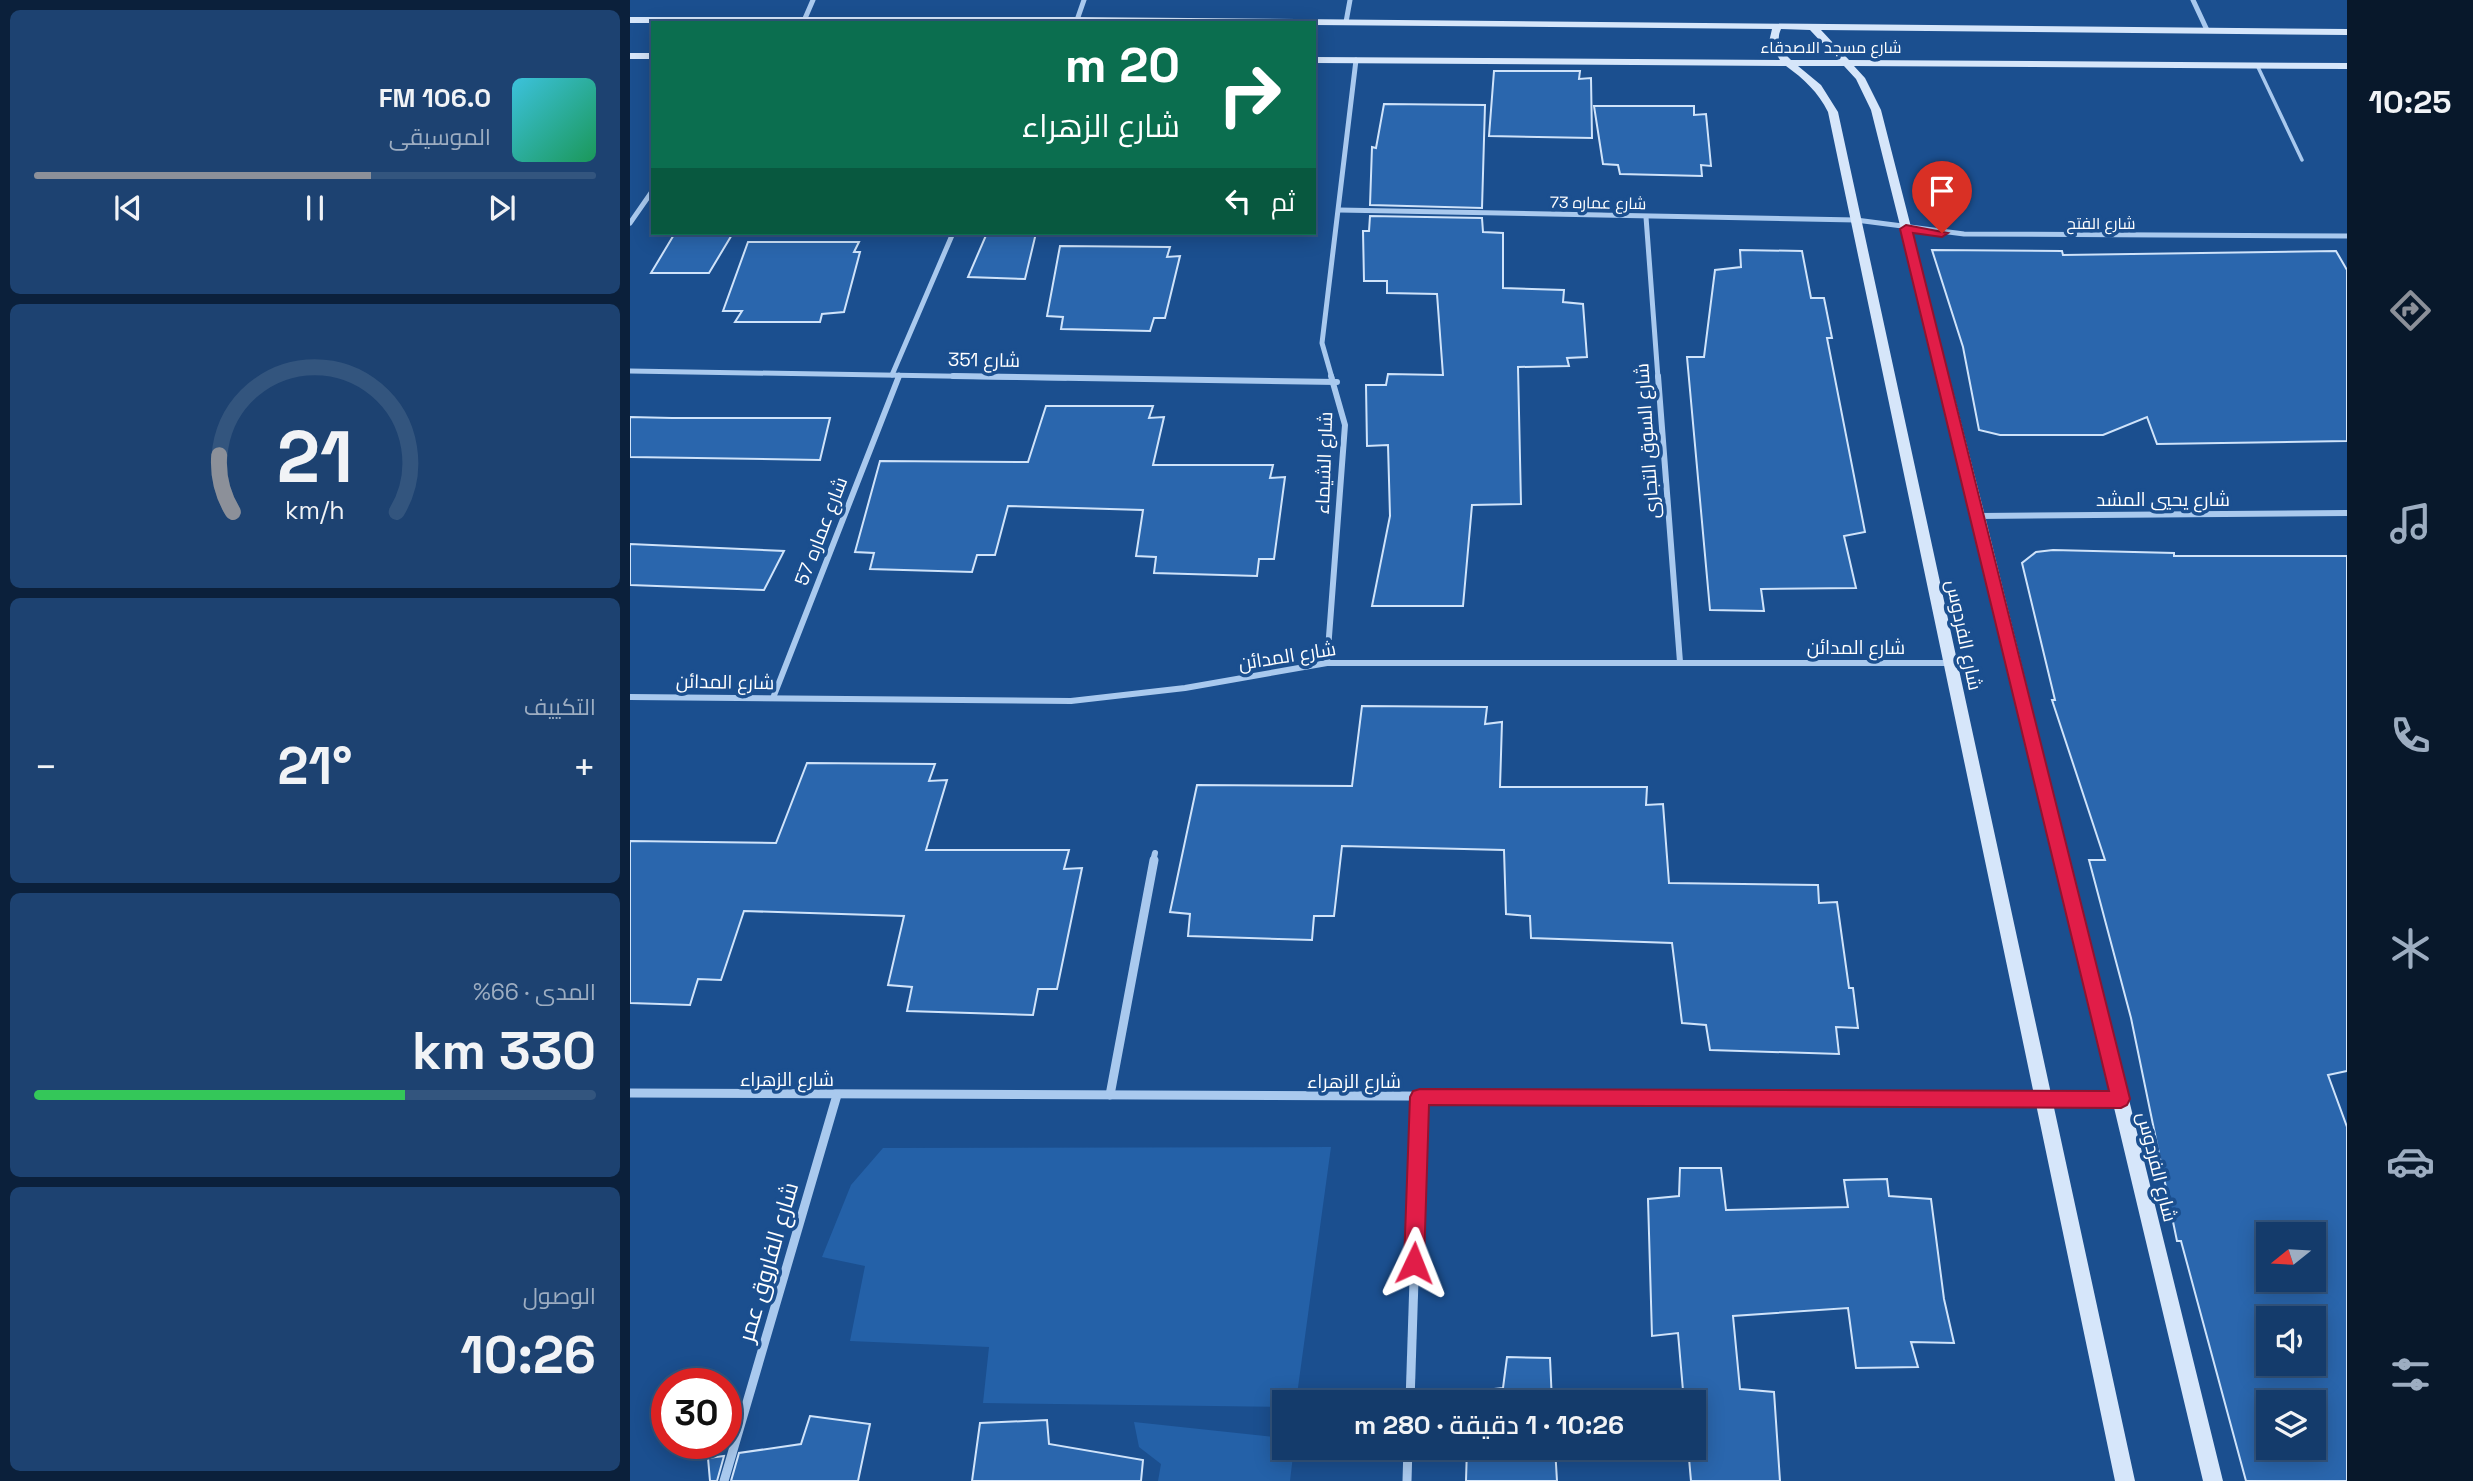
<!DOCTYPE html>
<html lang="ar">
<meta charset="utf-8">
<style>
:root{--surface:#143b6b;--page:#1d4271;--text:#f1f3f6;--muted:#9dadc1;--line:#33557e;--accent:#8c9099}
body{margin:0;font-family:"Space Grotesk",Cairo,sans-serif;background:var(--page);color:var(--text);direction:rtl;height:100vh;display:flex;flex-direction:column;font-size:26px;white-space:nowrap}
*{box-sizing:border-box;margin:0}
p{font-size:23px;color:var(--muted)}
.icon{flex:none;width:38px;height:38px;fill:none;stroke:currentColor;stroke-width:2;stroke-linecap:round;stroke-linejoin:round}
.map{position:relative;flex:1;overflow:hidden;direction:ltr}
.side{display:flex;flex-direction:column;gap:10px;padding:10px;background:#0b203b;width:630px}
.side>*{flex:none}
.hud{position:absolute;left:21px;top:21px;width:665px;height:214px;border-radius:0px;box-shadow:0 4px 18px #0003,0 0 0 2px var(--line);direction:rtl;background:#0b6e4f;color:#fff;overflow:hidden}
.needle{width:46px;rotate:252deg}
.fabs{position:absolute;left:1626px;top:1222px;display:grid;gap:14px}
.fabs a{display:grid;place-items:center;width:70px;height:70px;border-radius:0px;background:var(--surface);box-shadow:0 4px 18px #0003,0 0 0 2px var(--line);font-size:35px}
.speed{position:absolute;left:21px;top:1368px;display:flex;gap:14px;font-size:35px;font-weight:700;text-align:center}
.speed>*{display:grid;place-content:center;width:91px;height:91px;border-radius:50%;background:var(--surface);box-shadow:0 4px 18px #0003,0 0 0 2px var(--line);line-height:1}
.speed .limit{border:10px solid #d22;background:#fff;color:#111}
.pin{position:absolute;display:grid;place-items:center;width:60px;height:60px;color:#fff;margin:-72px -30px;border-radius:50% 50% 50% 0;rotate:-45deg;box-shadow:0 0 7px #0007}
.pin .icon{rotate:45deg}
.me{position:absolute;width:77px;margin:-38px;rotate:2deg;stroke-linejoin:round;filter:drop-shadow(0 0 5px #0008)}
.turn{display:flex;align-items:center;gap:24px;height:147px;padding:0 21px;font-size:32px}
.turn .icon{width:91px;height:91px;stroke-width:2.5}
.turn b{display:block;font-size:49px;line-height:60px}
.then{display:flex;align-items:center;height:66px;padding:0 21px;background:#0003;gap:14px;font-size:26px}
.big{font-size:52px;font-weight:600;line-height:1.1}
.side .card{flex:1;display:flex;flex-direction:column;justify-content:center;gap:10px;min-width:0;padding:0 24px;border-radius:10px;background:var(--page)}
.side .dial{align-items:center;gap:0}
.dial svg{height:182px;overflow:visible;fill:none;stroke:var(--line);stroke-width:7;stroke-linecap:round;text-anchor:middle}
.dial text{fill:var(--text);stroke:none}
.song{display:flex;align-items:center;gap:21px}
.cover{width:84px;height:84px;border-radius:10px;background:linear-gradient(135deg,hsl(190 70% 55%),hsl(150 70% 35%))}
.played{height:7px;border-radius:4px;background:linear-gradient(90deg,var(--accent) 60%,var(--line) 60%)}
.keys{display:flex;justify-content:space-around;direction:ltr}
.heat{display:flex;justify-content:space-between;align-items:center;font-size:38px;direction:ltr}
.charge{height:10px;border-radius:5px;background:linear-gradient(90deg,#34c759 66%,var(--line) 0)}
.trip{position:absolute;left:642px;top:1390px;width:434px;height:70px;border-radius:0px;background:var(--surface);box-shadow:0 4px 18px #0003,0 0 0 2px var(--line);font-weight:600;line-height:70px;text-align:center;direction:rtl}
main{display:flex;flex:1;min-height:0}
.tabs{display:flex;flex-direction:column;width:126px;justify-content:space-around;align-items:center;background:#08182b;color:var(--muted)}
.tabs .icon{width:49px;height:49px}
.tabs .on{color:var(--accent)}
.tabs b{font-size:32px;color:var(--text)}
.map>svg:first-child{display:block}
.green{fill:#2461a8}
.building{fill:#2a66ad;stroke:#cfe3fa;stroke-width:2;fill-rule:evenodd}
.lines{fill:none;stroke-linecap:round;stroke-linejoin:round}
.lane{stroke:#a9c9ee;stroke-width:3.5}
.street-far2{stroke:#a9c9ee;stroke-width:5}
.street-far1{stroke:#a9c9ee;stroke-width:6}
.street{stroke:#a9c9ee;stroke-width:9}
.secondary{fill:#d6e6fa;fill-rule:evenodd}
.route{fill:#e11d48;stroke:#92132f;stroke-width:2}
.labels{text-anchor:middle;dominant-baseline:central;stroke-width:7;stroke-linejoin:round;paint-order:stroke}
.far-street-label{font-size:16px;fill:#fff;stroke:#1b4f8f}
.street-label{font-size:19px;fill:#fff;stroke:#1b4f8f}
.near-street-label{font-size:23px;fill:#fff;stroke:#1b4f8f}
</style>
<main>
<nav class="tabs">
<b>10:25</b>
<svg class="icon on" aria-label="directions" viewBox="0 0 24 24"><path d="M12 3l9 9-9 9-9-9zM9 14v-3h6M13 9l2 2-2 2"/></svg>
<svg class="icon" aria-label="music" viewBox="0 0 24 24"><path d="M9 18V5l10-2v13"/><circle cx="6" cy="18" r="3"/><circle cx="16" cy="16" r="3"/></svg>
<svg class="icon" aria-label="phone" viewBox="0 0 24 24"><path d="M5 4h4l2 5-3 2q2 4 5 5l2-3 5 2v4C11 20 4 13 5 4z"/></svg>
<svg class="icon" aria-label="climate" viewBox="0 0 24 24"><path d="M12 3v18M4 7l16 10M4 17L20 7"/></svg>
<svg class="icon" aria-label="car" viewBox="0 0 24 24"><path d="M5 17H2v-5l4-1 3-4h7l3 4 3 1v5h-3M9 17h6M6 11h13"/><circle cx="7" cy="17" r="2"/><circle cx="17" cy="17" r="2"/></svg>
<svg class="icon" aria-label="filters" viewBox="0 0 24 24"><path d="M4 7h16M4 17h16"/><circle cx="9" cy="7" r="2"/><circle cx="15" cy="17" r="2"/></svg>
</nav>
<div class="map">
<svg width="1717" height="1481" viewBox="0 0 1717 1481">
<rect width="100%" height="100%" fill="#1b4f8f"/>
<g class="green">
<path d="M 701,1147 L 666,1402 L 654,1402 L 654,1407 L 353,1403 L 359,1347 L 220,1341 L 235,1266 L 192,1257 L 221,1185 L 253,1148 Z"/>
<path d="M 504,1422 L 654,1438 L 654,1447 L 664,1447 L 660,1481 L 528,1481 L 531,1464 L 509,1447 Z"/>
</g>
<g class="building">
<path d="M 864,71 L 950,71 L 949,79 L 961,78 L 962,138 L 859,136 Z"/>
<path d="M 754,104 L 855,105 L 852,208 L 740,205 L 742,147 L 746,148 Z"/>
<path d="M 964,106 L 1064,106 L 1064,115 L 1076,114 L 1081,166 L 1071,165 L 1072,176 L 990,174 L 988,165 L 973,164 Z"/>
<path d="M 740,216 L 852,218 L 853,232 L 873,233 L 873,288 L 934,290 L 933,302 L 953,304 L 957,357 L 937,358 L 939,366 L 888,367 L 891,504 L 842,505 L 833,606 L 742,606 L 760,516 L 758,445 L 737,446 L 736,385 L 756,385 L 758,374 L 813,375 L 807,294 L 757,293 L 757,281 L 734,281 L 733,231 L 739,231 Z"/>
<path d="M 45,233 L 103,233 L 79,273 L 21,273 Z"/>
<path d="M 357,233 L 406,233 L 395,279 L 338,277 Z"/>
<path d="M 118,242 L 229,242 L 224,252 L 230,252 L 214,312 L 192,314 L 190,322 L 105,322 L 112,311 L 93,311 Z"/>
<path d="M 430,246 L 540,247 L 537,257 L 550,256 L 535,318 L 524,318 L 520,331 L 431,329 L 433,317 L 417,316 Z"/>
<path d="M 1110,250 L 1172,251 L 1181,298 L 1194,298 L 1202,338 L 1197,338 L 1235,532 L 1214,536 L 1226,588 L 1131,589 L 1134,611 L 1080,610 L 1057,357 L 1074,357 L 1085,270 L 1111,267 Z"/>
<path d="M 1302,250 L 1432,251 L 1433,255 L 1706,251 L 1717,270 L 1717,441 L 1527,444 L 1517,417 L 1473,435 L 1370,435 L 1349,430 L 1333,347 Z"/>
<path d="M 416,406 L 523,406 L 519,418 L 534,417 L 523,465 L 643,465 L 640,478 L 655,477 L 644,559 L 629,559 L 627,576 L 524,573 L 526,557 L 506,556 L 513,510 L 378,506 L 365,555 L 347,555 L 342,572 L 240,569 L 244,553 L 225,552 L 250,461 L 398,462 Z"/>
<path d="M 0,417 L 42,418 L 200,418 L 190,460 L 0,457 Z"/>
<path d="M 0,544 L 154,551 L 134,590 L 0,585 Z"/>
<path d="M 1423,550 L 1544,553 L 1544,556 L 1717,556 L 1717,1071 L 1698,1075 L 1717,1127 L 1717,1481 L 1616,1481 L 1551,1241 L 1547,1241 L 1501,1018 L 1459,860 L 1475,860 L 1422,700 L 1425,700 L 1392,563 L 1406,552 ZM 1638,1234 L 1684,1234 L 1684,1279 L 1638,1279 ZM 1638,1318 L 1684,1318 L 1684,1363 L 1638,1363 ZM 1638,1402 L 1684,1402 L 1684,1447 L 1638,1447 Z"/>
<path d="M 732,706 L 857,707 L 855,724 L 872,722 L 870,787 L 1017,787 L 1016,805 L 1033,804 L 1039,883 L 1188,885 L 1189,903 L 1207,902 L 1219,988 L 1223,988 L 1228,1028 L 1206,1027 L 1209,1054 L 1080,1050 L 1076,1025 L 1052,1023 L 1042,943 L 901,938 L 900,916 L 876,914 L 874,850 L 712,846 L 704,916 L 684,916 L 682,940 L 558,936 L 560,914 L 540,912 L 567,785 L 722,786 Z"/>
<path d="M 177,763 L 305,764 L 299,781 L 317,780 L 296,850 L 439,850 L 434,869 L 452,868 L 427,989 L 408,989 L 403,1015 L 277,1011 L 282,987 L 258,985 L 274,916 L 114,911 L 91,980 L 68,979 L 60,1005 L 0,1003 L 0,841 L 146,843 Z"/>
<path d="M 1050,1168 L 1091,1168 L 1096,1210 L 1218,1207 L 1214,1180 L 1257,1179 L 1259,1196 L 1301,1199 L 1314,1299 L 1324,1343 L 1281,1342 L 1288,1367 L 1226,1368 L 1218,1308 L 1103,1316 L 1110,1389 L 1144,1392 L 1150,1481 L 1061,1481 L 1058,1447 L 1064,1447 L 1064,1402 L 1054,1402 L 1048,1333 L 1022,1336 L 1018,1199 L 1049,1196 Z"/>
<path d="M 877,1357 L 920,1358 L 922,1402 L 838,1402 L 838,1392 L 873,1388 Z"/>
<path d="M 180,1416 L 240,1424 L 228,1481 L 101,1481 L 109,1453 L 171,1444 Z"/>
<path d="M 417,1420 L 419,1444 L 513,1460 L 511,1481 L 342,1481 L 350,1423 Z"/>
<path d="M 837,1447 L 925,1447 L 927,1481 L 836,1481 Z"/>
<path d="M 94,1456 L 87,1481 L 80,1481 L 78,1458 Z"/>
</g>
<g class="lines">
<path class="lane" d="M 1627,65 L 1672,160"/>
<g class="street-far2">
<path d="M 1563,0 L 1577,30"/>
<path d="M 447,20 L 454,0"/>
<path d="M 716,22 L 720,0"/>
<path d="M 173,23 L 183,0"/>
<path d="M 709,210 L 1226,220 L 1334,234 L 1717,236"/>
<path d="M 1016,217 L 1028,378"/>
<path d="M 0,223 L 23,190"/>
<path d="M 0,371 L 436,378"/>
<path d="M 262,375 L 323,233"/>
<path d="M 268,378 L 269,375"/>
<path d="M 702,378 L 692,343 L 726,60"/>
</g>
<g class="street-far1">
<path d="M 323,376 L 707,382"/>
<path d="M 1028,376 L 1050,662"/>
<path d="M 1349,516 L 1717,513"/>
<path d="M 697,663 L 715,425 L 701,376"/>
<path d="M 0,697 L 441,701 L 555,688 L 697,663 L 1320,663"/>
<path d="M 143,698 L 269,376"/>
<path d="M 523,861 L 525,853"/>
</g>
<g class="street">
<path d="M 0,1093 L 1490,1099"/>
<path d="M 480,1095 L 524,860"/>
<path d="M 780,1402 L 790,1097"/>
<path d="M 94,1481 L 207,1095"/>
<path d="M 777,1481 L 778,1447"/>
</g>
<g class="secondary">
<path d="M 0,17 L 447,17 L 1717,29 L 1717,35 L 1191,30 L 1219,60 L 1717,63 L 1717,69 L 1224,66 L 1235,78 L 1251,110 L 1355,516 L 1593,1481 L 1573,1481 L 1343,516 L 1241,110 L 1226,79 L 1214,66 L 1168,66 L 1191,85 L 1208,112 L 1505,1481 L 1485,1481 L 1198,112 C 1188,92 1174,79 1156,66 L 684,63 L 684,57 L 1150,60 L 1139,42 L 1142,29 L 684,25 L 684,23 L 0,23 ZM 1151,29 L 1180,30 L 1208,60 L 1161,60 C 1152,51 1145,42 1151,29 Z"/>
<rect x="0" y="53" width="23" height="6"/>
</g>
</g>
<path class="route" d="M 1276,225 L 1318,233 L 1312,237 L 1283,233 L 1500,1099 L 1497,1105 L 1491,1108 L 799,1105 L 794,1263 L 791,1270 L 784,1273 L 777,1270 L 774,1263 L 780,1097 L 783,1091 L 790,1089 L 1479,1091 L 1270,229 Z"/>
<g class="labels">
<g class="far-street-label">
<text x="1201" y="47">شارع مسجد الاصدقاء</text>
<text transform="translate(968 203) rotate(1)">شارع عماره 73</text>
<text x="1471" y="223">شارع الفتح</text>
</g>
<g class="street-label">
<text transform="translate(354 360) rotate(1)">شارع 351</text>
<text transform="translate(1017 441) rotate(-94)">شارع السوق التجارى</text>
<text transform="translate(694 463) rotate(-88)">شارع الشيماء</text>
<text x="1533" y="499">شارع يحيي المشد</text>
<text transform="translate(191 531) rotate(-69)">شارع عماره 57</text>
<text transform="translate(1334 635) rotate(78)">شارع الفردوس</text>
<text x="1226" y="647">شارع المدائن</text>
<text transform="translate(657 656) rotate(-9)">شارع المدائن</text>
<text transform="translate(95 682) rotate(1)">شارع المدائن</text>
<text x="157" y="1079">شارع الزهراء</text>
<text x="724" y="1081">شارع الزهراء</text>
<text transform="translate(1527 1167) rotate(76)">شارع الفردوس</text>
</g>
<g class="near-street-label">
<text transform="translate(138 1262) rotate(-74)">شارع الفاروق عمر</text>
</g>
</g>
</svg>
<div class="fabs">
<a><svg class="needle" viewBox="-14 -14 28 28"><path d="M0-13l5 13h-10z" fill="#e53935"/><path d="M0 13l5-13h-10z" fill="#9dadc1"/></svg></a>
<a><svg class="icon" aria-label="sound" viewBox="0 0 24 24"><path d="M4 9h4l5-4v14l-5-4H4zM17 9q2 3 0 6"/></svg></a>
<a><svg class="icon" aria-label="layers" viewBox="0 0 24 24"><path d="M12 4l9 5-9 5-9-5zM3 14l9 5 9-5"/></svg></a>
</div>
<div class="speed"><div class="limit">30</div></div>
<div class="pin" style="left:1312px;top:233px;background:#d93025"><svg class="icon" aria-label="arrive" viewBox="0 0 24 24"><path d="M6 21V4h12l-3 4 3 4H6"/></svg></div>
<svg class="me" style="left:784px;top:1263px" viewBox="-20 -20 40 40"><path d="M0-17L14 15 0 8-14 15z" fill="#e11d48" stroke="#fff" stroke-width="4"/></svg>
<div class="trip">10:26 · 1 دقيقة · 280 m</div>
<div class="hud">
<div class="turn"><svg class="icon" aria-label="right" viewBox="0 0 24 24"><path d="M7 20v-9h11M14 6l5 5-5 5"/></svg><div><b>20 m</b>شارع الزهراء</div></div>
<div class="then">ثم<svg class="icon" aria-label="left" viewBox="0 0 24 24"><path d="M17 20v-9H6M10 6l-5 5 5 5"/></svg></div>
</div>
</div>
<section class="side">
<div class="card">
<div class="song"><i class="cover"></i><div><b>106.0 FM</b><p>الموسيقى</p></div></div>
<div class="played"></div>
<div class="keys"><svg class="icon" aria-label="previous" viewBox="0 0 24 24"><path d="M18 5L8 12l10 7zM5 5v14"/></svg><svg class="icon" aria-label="pause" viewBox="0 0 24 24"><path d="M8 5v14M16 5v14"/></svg><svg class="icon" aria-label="next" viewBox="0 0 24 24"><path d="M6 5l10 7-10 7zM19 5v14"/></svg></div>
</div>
<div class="card dial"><svg viewBox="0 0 100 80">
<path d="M14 69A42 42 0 1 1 86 69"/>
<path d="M14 69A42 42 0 0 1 8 44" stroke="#8c9099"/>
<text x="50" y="56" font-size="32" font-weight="700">21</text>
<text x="50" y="72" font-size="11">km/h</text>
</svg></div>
<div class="card"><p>التكييف</p>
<div class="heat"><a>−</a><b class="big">21°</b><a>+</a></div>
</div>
<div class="card"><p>المدى · 66%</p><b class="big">330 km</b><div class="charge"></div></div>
<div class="card"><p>الوصول</p><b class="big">10:26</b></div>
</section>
</main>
